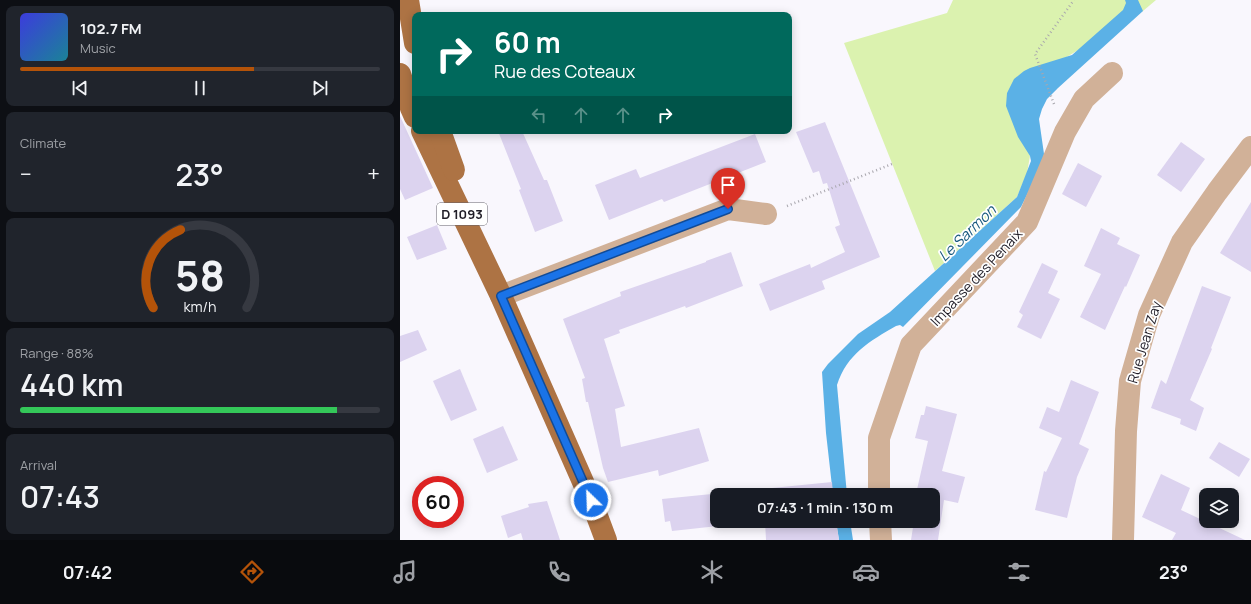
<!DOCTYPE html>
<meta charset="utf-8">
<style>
:root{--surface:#171b24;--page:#20242c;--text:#f1f3f6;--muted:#9ea1a6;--line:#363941;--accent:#b45309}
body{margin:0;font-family:Manrope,sans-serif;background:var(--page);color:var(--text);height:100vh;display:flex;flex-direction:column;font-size:15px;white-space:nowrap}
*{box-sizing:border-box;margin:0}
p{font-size:13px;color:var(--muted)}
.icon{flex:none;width:22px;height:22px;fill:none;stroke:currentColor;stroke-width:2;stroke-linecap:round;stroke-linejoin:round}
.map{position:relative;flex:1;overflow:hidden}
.panel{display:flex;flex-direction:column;gap:6px;padding:6px;background:#0d0f14;width:400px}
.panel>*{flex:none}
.hud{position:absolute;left:12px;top:12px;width:380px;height:122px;border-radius:8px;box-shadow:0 2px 10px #0003;background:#00695c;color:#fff;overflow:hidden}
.buttons{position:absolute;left:799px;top:488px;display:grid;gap:8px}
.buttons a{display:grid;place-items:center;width:40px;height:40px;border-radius:8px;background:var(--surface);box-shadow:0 2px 10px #0003;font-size:20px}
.speed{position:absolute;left:12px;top:476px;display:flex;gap:8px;font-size:20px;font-weight:700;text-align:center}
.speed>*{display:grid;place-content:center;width:52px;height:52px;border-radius:50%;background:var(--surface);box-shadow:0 2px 10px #0003;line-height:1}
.speed .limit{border:6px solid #d22;background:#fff;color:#111}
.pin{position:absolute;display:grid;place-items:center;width:34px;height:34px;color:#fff;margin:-41px -17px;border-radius:50% 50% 50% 0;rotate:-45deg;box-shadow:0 0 4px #0007}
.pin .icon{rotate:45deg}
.me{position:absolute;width:44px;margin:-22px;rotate:336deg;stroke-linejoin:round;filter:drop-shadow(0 0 3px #0008)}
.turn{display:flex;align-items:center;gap:14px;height:84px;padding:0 16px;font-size:18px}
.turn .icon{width:52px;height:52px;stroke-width:2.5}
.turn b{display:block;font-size:28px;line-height:34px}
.lanes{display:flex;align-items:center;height:38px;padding:0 16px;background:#0003;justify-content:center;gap:20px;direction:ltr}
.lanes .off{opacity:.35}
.big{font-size:30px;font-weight:600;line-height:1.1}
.panel .widget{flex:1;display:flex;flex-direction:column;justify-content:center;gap:6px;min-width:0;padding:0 14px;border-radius:8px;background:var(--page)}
.panel .dial{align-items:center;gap:0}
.dial svg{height:104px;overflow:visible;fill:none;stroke:var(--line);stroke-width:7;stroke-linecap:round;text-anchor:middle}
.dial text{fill:var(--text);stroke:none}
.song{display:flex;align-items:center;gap:12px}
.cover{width:48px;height:48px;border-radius:6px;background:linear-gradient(135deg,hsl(240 70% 55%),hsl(190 70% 35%))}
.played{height:4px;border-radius:2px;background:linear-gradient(90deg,var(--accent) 65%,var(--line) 65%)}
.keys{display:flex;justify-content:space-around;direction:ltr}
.heat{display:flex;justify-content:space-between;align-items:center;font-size:22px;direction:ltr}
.charge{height:6px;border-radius:3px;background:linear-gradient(90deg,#34c759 88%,var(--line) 0)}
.trip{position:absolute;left:310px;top:488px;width:230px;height:40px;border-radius:8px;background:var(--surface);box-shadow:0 2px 10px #0003;font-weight:600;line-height:40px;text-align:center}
.tab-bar{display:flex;height:64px;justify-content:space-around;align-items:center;background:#090b0e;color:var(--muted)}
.tab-bar .icon{width:28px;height:28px}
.tab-bar .selected{color:var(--accent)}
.tab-bar b{font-size:18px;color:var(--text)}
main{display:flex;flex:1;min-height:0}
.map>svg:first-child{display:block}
.green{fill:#dbf2af}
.water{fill:#5bb1e6}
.building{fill:#dcd3ef}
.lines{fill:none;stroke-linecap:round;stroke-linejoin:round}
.path{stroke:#a8a6ad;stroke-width:2.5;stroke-dasharray:1 3;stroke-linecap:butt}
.minor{stroke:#d1b198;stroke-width:22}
.major{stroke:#ad7344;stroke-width:22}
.route-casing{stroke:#114b97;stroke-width:10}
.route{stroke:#1a73e8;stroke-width:7}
.labels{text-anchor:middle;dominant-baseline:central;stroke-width:3.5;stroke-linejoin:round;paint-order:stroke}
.shield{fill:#fff;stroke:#636168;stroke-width:1}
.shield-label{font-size:13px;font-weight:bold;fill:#201d27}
.street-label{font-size:14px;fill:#201d27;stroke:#fff}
.water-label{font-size:15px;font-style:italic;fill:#195a7e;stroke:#fff}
</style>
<main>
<section class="panel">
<div class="widget">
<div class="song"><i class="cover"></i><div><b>102.7 FM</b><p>Music</p></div></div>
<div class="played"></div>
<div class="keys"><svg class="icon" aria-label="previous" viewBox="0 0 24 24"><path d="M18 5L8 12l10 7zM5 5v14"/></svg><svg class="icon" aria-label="pause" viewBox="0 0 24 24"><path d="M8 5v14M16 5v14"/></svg><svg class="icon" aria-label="next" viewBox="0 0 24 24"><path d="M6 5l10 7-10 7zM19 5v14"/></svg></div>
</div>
<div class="widget"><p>Climate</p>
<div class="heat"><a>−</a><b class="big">23°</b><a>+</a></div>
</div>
<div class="widget dial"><svg viewBox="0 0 100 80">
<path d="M14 69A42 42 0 1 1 86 69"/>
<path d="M14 69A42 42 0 0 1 35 9" stroke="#b45309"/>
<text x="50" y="56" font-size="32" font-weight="700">58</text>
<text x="50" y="72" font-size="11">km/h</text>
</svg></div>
<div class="widget"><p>Range · 88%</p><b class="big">440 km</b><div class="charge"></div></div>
<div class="widget"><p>Arrival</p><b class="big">07:43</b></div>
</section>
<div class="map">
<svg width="851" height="540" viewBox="0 0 851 540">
<rect width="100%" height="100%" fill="#f9f7fd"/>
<path class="green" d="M 553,0 L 756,0 L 743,11 L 607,93 L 630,156 L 627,173 L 617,197 L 535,271 L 444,43 L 547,13 Z"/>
<g class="water">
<path d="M 725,0 L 738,0 L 743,11 L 658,88 L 647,99 L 642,109 L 639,119 L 644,154 L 643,163 L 621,207 L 503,327 L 500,325 L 496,326 C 470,341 447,354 437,385 L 447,495 L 433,495 L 426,433 L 422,372 L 428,364 L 458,334 L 490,312 L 617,197 L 631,161 L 630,156 L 618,137 L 606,106 L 607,93 L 614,79 L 624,71 L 630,68 L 672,55 L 723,10 L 726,3 Z"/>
<path d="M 436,521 L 450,521 L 453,540 L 439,540 Z"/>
</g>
<g class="building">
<path d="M 0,116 L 33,188 L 5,200 L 0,189 Z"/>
<path d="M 425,122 L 480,257 L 422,281 L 425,289 L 370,311 L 359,284 L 410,264 L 411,268 L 445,252 L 435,227 L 440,225 L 427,183 L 423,184 L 419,171 L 413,173 L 396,132 Z"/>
<path d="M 98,131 L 122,131 L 144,180 L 147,180 L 163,221 L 135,232 L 119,190 L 121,189 Z"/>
<path d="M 355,134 L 366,162 L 264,202 L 262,199 L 209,220 L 195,185 L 236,169 L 240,178 Z"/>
<path d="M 781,142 L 805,159 L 781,192 L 757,175 Z"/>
<path d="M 678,163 L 702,176 L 686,207 L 662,194 Z"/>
<path d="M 851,202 L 851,272 L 820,253 Z"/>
<path d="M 37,225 L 47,249 L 17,260 L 7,237 Z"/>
<path d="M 701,228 L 720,238 L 717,244 L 740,255 L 726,287 L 725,286 L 705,330 L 680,317 L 701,274 L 684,266 Z"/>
<path d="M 331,252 L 343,286 L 286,308 L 285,306 L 219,330 L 220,333 L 204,339 L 225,406 L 215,409 L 221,447 L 299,428 L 309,461 L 259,476 L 258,470 L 208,482 L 203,468 L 188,402 L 186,402 L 182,379 L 185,378 L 163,319 L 221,296 L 220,292 L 306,262 L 306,261 Z"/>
<path d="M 642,263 L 658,271 L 648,293 L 660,299 L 641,339 L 617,327 L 623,315 L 619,312 Z"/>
<path d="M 802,286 L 831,297 L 811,348 L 812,349 L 790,400 L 804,408 L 796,431 L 780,424 L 781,419 L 751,408 L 761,380 L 766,384 Z"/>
<path d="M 18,330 L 27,350 L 0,362 L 0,336 Z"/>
<path d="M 60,369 L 77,410 L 51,421 L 33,381 Z"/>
<path d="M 671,380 L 699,392 L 679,444 L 689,449 L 677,477 L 667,518 L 635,510 L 644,471 L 646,472 L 662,438 L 639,428 L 647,407 L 659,412 Z"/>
<path d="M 526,406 L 557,414 L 542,471 L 565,477 L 558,503 L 544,500 L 538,540 L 511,540 L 514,521 L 533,521 L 533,495 L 516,494 L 528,441 L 515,438 L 521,415 L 524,415 Z"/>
<path d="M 103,426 L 118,460 L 87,473 L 73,439 Z"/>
<path d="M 819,442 L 850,459 L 839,477 L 809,458 Z"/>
<path d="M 761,474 L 790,488 L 781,510 L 845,540 L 772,540 L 776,533 L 742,517 Z"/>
<path d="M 432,482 L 433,495 L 317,495 L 317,521 L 436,521 L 439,540 L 366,540 L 365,521 L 272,531 L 270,521 L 265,522 L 262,499 Z"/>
<path d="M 147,501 L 160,540 L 123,540 L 121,533 L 108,538 L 101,516 L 129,507 L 128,504 Z"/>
</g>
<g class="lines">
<g class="path">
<path d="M 654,104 L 635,54 L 674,0"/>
<path d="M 387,206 L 492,164"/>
</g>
<g class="minor">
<path d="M 101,296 L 328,209 L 366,214"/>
<path d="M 479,495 L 479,438 L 511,345 L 627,222 L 665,132 L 684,99 L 712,73"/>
<path d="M 480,521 L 481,540"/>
<path d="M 723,540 L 726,431 L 730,381 L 749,315 L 782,242 L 817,192 L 851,147"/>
</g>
<g class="major">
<path d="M 8,0 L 15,43"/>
<path d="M 0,74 L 11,108 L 15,117"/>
<path d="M 22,131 L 101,296 L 191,500 L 206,540"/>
<path d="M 40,131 L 54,170"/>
</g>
</g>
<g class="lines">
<defs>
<path id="route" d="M 191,500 L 101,296 L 328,209"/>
</defs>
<use href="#route" class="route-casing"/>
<use href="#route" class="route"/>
</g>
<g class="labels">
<rect class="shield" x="37" y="203" width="50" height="22" rx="3"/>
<g class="shield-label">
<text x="62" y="214">D 1093</text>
</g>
<g class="street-label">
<text transform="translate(576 277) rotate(-47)">Impasse des Penaix</text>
<text transform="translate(744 342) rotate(-73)">Rue Jean Zay</text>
</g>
<g class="water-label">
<text transform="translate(567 233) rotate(-44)">Le Sarmon</text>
</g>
</g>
</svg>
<div class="buttons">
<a><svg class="icon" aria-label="layers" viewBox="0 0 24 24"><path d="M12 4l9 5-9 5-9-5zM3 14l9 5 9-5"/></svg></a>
</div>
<div class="speed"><div class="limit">60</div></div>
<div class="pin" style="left:328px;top:209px;background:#d93025"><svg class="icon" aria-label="arrive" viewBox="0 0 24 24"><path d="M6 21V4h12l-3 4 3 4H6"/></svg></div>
<svg class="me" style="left:191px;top:500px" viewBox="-20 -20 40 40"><circle r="17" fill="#1a73e8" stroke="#fff" stroke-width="3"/><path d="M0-11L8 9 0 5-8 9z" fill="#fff"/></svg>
<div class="trip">07:43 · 1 min · 130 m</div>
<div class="hud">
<div class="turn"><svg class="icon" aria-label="right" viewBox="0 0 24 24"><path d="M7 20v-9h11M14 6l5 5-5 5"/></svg><div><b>60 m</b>Rue des Coteaux</div></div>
<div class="lanes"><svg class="icon off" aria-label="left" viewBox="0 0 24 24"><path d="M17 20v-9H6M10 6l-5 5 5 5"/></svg><svg class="icon off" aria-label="ahead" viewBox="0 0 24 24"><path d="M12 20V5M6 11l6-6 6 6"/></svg><svg class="icon off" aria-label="ahead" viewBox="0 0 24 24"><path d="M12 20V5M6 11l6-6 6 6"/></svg><svg class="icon" aria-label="right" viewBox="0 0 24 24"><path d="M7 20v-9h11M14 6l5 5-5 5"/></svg></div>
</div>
</div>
</main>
<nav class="tab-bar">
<b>07:42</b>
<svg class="icon selected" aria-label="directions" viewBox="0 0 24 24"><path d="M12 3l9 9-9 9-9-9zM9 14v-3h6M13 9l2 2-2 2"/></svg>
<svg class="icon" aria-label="music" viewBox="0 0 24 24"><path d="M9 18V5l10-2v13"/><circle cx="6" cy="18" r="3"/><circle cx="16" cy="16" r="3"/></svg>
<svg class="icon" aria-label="phone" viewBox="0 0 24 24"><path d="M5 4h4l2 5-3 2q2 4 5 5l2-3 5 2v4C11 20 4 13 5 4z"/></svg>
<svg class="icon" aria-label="climate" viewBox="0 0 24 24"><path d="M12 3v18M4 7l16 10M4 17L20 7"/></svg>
<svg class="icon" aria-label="car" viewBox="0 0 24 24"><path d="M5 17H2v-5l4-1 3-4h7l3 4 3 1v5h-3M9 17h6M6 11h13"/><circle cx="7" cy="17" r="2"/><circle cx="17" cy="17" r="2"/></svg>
<svg class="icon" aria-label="filters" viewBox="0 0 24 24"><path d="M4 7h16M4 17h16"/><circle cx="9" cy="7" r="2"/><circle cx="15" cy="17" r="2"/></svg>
<b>23°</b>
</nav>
